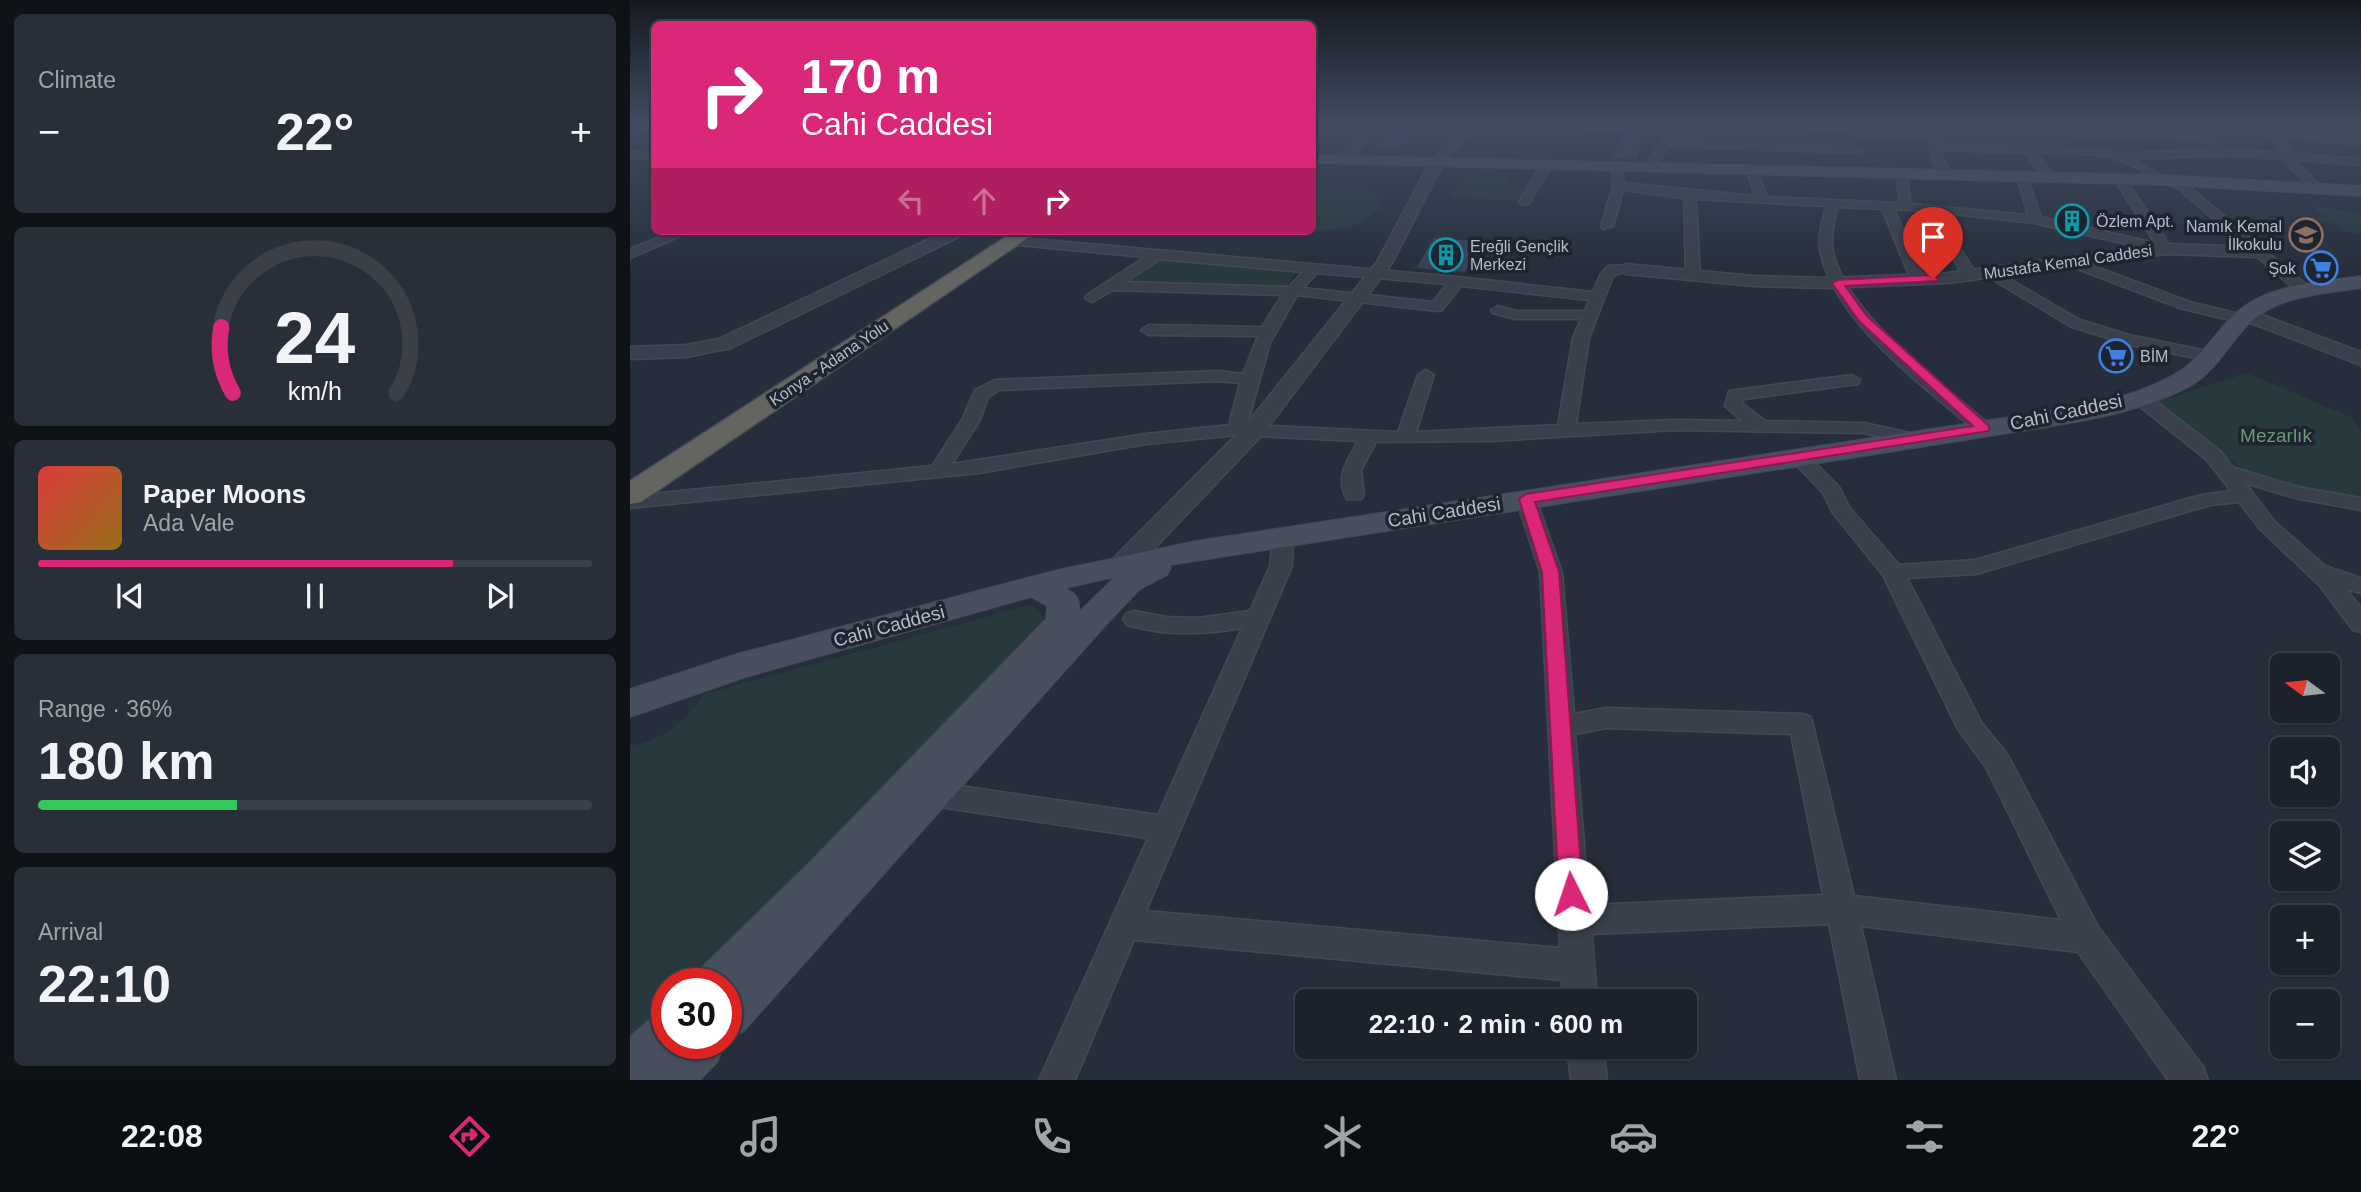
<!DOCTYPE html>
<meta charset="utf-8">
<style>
:root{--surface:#1c222c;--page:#292f38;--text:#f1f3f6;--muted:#a0a4a9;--line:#3a3f48;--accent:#db2777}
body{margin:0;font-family:Arial,sans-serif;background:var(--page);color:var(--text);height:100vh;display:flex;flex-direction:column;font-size:26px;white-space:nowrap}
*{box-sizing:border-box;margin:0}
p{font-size:23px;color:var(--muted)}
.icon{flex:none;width:38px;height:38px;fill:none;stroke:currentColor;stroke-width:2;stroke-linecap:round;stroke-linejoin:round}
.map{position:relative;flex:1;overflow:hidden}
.side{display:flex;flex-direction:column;gap:14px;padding:14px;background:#0f1318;width:630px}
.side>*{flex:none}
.hud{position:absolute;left:21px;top:21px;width:665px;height:214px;border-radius:10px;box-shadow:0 2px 5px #0004,0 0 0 2px var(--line);background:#db2777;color:#fff;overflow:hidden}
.needle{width:46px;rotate:285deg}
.buttons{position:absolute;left:1640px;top:653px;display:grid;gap:14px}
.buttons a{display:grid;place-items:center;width:70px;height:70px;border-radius:10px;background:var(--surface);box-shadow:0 2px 5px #0004,0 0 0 2px var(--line);font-size:35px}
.speed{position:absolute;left:21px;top:968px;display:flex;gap:14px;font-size:35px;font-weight:700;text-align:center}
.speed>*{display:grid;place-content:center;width:91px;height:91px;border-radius:50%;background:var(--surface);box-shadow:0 2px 5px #0004,0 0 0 2px var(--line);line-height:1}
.speed .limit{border:10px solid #d22;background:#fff;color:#111}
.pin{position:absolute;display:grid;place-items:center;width:60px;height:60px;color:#fff;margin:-72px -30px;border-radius:50% 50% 50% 0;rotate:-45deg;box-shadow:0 0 7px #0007}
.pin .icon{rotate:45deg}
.me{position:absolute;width:77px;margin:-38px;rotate:356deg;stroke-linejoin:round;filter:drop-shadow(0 0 5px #0008)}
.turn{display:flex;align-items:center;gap:24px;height:147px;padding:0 35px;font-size:32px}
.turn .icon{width:91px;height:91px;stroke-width:2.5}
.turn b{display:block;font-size:49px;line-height:60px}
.lanes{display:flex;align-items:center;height:66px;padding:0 35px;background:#0003;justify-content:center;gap:35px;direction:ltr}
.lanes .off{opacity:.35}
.big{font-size:52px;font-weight:700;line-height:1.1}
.side .tile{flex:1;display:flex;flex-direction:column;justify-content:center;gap:10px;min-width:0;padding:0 24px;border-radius:10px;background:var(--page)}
.side .dial{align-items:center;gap:0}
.dial svg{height:182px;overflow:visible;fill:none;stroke:var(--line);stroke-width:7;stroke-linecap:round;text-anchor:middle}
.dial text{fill:var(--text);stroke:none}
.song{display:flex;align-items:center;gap:21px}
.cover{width:84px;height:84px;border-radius:10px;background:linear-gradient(135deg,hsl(0 70% 55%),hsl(40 70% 35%))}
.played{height:7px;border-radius:4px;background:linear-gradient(90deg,var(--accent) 75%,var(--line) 75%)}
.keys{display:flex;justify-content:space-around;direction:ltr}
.heat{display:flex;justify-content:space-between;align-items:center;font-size:38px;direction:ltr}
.charge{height:10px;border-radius:5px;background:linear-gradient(90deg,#34c759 36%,var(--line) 0)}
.trip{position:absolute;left:665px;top:989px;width:402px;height:70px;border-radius:10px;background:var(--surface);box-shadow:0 2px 5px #0004,0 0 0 2px var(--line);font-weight:700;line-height:70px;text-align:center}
.menu{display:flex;height:112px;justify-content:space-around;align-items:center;background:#0b0e12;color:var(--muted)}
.menu .icon{width:49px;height:49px}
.menu .current{color:var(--accent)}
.menu b{font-size:32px;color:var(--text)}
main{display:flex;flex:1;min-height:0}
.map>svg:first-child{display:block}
.green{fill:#27393c}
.building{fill:#384152}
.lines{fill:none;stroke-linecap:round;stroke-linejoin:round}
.minor-casing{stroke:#424954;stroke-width:3}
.tertiary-casing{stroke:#424954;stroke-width:3}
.secondary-casing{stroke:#424954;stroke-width:2}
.trunk-casing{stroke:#444b56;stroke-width:3}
.minor{fill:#39404b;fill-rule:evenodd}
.tertiary{fill:#39404b;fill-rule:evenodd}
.secondary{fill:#484f5e;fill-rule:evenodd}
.trunk{fill:#646461;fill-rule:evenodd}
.route{fill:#db2777;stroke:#8e194d;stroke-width:2}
.labels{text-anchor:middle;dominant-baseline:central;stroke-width:7;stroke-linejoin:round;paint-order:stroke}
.far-poi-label{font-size:16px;fill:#b5bbc7;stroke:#1e2530;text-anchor:start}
.far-street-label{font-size:16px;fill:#b5bbc7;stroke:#1e2530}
.street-label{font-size:19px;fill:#b5bbc7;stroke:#1e2530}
.park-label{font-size:19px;fill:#6e9679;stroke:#1e2530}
</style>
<main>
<section class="side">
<div class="tile"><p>Climate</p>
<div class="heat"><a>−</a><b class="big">22°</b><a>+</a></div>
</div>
<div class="tile dial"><svg viewBox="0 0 100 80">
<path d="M14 69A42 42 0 1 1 86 69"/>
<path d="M14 69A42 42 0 0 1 9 40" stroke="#db2777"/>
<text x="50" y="56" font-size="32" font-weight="700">24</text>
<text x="50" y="72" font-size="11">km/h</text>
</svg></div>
<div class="tile">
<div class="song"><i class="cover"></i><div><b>Paper Moons</b><p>Ada Vale</p></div></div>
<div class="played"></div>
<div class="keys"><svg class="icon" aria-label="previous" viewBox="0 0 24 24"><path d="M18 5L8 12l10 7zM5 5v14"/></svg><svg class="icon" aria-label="pause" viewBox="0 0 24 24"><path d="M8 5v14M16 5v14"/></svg><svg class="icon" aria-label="next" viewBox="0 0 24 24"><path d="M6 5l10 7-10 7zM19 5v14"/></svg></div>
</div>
<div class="tile"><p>Range · 36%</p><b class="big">180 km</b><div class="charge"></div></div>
<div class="tile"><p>Arrival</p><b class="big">22:10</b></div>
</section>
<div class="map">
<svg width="1731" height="1080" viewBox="0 0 1731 1080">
<rect width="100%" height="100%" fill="#262e3b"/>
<g class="green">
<path d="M 855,122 L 904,124 L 885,147 L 838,144 Z"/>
<path d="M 834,147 L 920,153 L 915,162 L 834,159 L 826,155 Z"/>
<path d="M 844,176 L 878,177 L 876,184 L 890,184 L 890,188 L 896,188 L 894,197 L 889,196 L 888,201 L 819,197 L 824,194 L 821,192 L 828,186 L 824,186 L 830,179 L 842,179 Z"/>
<path d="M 683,184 L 731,187 L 749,197 L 750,206 C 736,227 707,231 683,230 Z"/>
<path d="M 1680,205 L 1731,214 L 1731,234 L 1715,232 L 1707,224 L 1672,219 L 1693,216 Z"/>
<path d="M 537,258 L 667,272 L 653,291 L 497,282 L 529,260 Z"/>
<path d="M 1617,373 L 1721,417 L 1731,431 L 1731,499 C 1695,493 1643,488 1612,468 C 1582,449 1555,424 1527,402 Z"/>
<path d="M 400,605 C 413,611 415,617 412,631 L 69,983 L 37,984 L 37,1016 L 0,1054 L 0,746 C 34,740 55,721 74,694 Z"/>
</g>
<g class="building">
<path d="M 766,125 L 787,126 L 768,150 L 746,149 Z"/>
<path d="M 990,137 L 1012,139 L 1007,159 L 983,158 Z"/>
<path d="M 804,238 L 850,241 L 835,272 L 786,268 Z"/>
</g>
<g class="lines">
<defs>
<g id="minor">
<path d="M 24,122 L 24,127 L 0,134 L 0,128 Z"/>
<path d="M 740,122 L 750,122 L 718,162 L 710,162 L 710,158 Z"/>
<path d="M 897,122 L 939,122 L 1036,129 L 1029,122 L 1039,122 L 1047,130 L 1077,129 L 1082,122 L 1092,122 L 1083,134 L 1047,136 L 1044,140 L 1228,147 L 1233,150 L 1228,153 L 1039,146 L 1022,170 L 1018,171 L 1013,168 L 1037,135 L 902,125 Z"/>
<path d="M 1129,122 L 1222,125 L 1226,129 L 1303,134 L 1309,131 L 1309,122 L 1319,122 L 1319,132 L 1310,138 L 1309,144 L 1465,149 L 1489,153 L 1585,150 L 1577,141 L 1358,132 L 1353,129 L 1358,126 L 1580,135 L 1593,149 L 1653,153 L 1629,122 L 1639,122 L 1647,131 L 1731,138 L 1731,144 L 1653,138 L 1663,154 L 1731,159 L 1731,165 L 1665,160 L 1692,188 L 1686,191 L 1657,165 L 1655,159 L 1602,155 L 1501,159 L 1537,178 L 1557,185 L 1679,287 L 1679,293 L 1669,293 L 1549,189 C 1527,181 1506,164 1484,158 C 1459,152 1431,154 1406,153 L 1425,178 L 1420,181 L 1416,180 L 1395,153 L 1310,150 L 1320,175 L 1315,178 C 1305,173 1299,151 1300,140 L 1222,135 L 1218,131 L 1134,125 Z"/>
<path d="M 1699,122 L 1731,122 L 1731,127 Z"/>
<path d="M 0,151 L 24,154 L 24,160 L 0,157 Z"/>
<path d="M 982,165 L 991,167 L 994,183 L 1125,196 L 1119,177 L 1124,174 L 1129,177 L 1137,197 L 1270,203 L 1267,180 L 1272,177 L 1277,180 L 1281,204 L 1398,215 L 1389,183 L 1394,180 L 1399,183 L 1411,217 L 1525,243 L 1488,185 L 1494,182 L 1498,183 L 1542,249 L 1536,253 L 1404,223 L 1306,212 L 1347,275 L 1340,279 L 1333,275 L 1294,211 L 1264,209 L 1295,280 L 1288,284 L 1281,280 L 1252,209 L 1207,207 C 1205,219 1201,232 1202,245 C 1208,308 1314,386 1360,425 L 1363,429 L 1354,434 L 1348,433 C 1295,387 1202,321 1190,249 C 1188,235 1193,220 1196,206 L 1066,199 L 1070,276 L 1063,280 L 1056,276 L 1054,198 L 993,190 L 983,226 L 973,229 L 971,226 L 983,186 Z"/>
<path d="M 909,169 L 918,171 L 899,204 L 891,204 L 889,202 Z"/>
<path d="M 45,231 L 62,231 L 0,258 L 0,249 Z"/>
<path d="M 392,238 L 827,277 L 963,292 L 970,275 L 978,266 L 996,265 L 1003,269 L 983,276 L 959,338 L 946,424 L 1044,420 L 1112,421 L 1095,406 L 1099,391 L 1222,375 L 1230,380 L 1228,384 L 1113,399 L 1113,404 L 1135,421 L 1234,423 L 1289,435 L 1292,439 L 1283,444 L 1234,433 L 1044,430 L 863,441 L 746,442 L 731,470 L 734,495 L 731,499 L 717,499 C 704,478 718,459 728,441 L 607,435 L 516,444 L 349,473 L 0,508 L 0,496 L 302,466 L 332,420 L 345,390 L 365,380 L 588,371 L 613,374 L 628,336 L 519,335 L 511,330 L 519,325 L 632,327 L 652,295 L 483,290 L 462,302 L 455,298 L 457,295 L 515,257 L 388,245 L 388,239 ZM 530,259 L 673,272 L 659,287 L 495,282 ZM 687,273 L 817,284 L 803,302 L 673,288 ZM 831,286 L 959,300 L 955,311 L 886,311 L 868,306 L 861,310 L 863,313 L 885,319 L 951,319 L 943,338 L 928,425 L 786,432 L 804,375 L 796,370 L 788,375 L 768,432 L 617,425 L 640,343 L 667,295 L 807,311 L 812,310 ZM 588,381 L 610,383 L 599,425 L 516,434 L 322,464 L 350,420 L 358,397 L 369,390 Z"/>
<path d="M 1442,258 L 1560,302 L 1617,316 L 1619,319 L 1612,323 L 1550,308 L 1437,265 L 1435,262 Z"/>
<path d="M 1362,269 L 1450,320 L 1499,335 L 1586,353 L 1588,356 L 1580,361 L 1496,344 L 1440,326 L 1357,276 L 1355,273 Z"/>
<path d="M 1509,392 L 1515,393 L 1591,452 L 1602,467 L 1668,487 L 1731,498 L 1731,510 L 1665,498 L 1615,483 L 1644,521 L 1695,566 L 1731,578 L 1731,593 L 1716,589 L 1731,608 L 1731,632 L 1723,630 L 1690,586 L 1630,529 L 1609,502 L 1580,505 L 1346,574 L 1277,578 L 1351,722 L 1377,754 L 1468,927 L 1573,1067 L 1578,1080 L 1538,1080 L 1448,952 L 1231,926 L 1266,1080 L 1230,1080 L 1199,924 L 962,934 L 967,1001 L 933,1001 L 932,980 L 504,940 L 445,1080 L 409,1080 L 518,838 L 303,806 L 293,802 L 289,794 L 293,786 L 303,782 L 528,815 L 612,628 C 572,635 536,636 497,625 L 493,619 L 497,613 L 505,611 L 536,617 L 567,618 L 620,611 L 640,566 L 643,537 L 646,532 L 660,532 L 663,537 L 662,566 L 516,911 L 930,948 L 910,572 L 886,499 L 889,495 L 903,495 L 906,499 L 932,572 L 944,714 L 976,708 L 1172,714 L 1181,717 L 1224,896 L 1431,920 L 1357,769 L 1328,729 L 1253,575 L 1203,513 L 1193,493 L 1159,457 L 1168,451 L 1175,453 L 1209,487 L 1219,507 L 1269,565 L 1345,560 L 1571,495 L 1601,491 L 1577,460 L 1503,401 L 1501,397 L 1503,393 ZM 976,728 L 1161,734 L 1193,895 L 959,905 L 945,734 Z"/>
<path d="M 937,1046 L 973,1046 L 977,1080 L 941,1080 Z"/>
</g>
<g id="tertiary">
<path d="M 835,122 L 847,122 L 810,169 L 762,263 L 632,435 L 502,572 L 492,575 L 482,572 L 478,566 L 482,560 L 616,425 L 747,262 L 797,168 Z"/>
<path d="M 316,231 L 341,231 L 101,348 L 56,357 L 0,359 L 0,347 L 56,345 L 89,339 Z"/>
<path d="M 1536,244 L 1628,247 L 1636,252 L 1628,257 L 1536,254 L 1318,283 L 1200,288 L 1124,286 L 996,274 L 988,269 L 996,264 L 1124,276 L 1200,278 L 1318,273 Z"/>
<path d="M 1616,309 L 1731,352 L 1731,365 L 1610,319 L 1607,315 L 1610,311 Z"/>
</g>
<g id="secondary">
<path d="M 1722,122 L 1731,122 L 1731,127 Z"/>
<path d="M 682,155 L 1533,175 L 1731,186 L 1731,196 L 1533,185 L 682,163 Z"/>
<path d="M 1731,276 L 1731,288 C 1690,294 1641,296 1613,330 C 1596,349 1584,372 1562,385 C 1501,419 1422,425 1354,437 L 540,565 L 541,568 L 537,575 L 510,589 L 474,627 L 113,1032 L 96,1039 L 96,984 L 64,984 L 71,968 L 180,862 L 416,619 L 417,606 L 401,597 L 116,677 L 0,717 L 0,689 L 107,654 L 423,571 L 566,541 L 1354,421 C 1417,411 1489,406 1545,374 C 1571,360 1584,333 1605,314 C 1636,284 1691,282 1731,276 ZM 485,577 L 449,612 C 450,599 447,594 435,588 Z"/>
<path d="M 37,1011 L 37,1043 L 95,1043 L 88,1061 L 70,1080 L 0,1080 L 0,1037 L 20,1019 Z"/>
</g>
<path id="trunk" d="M 385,231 L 408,231 L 11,502 L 0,504 L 0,481 Z"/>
</defs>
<use href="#minor" class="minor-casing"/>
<use href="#tertiary" class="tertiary-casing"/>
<use href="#secondary" class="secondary-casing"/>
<use href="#trunk" class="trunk-casing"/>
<use href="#minor" class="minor"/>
<use href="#tertiary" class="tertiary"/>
<use href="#secondary" class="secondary"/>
<use href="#trunk" class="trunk"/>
</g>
<linearGradient id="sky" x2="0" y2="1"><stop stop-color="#151920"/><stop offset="0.45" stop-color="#414c60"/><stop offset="1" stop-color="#414c60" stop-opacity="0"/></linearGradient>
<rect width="1731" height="273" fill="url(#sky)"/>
<path class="route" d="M 1303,275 L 1308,279 L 1307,281 L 1215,286 L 1237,316 L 1359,426 L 1359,431 L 905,502 L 929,572 L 953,894 L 949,902 L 941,905 L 933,902 L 929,894 L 912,572 L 889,499 L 896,494 L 1343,426 L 1229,321 L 1202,283 L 1208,280 Z"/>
<defs>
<symbol id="building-ring" viewBox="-11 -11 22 22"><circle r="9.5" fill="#1e2530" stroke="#0f9aa8" stroke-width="1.5"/><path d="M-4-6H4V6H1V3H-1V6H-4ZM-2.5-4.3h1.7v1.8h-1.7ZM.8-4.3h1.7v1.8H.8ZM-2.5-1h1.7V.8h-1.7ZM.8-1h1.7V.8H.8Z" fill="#0f9aa8"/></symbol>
<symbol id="school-ring" viewBox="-11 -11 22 22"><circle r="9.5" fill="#1e2530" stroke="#8d6e63" stroke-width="1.5"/><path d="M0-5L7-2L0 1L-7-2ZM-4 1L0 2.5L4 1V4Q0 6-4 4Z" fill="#8d6e63"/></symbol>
<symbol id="supermarket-ring" viewBox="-11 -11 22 22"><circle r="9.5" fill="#1e2530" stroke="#3f7fe0" stroke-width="1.5"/><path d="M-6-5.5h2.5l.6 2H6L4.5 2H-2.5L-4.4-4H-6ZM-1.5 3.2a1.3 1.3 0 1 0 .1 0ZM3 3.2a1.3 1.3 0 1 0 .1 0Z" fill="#3f7fe0"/></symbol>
</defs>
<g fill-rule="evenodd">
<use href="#building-ring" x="1423" y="202" width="38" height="38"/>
<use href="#school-ring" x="1657" y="216" width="38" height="38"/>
<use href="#building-ring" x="797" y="236" width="38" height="38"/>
<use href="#supermarket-ring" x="1672" y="249" width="38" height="38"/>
<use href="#supermarket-ring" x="1467" y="337" width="38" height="38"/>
</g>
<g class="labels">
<g class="far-poi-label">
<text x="1466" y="221">Özlem Apt.</text>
<text x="1652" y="226" text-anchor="end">Namık Kemal<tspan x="1652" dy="18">İlkokulu</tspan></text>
<text x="840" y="246">Ereğli Gençlik<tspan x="840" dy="18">Merkezi</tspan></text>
<text x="1666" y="268" text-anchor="end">Şok</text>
<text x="1510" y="356">BİM</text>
</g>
<g class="far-street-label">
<text transform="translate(1438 262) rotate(-8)">Mustafa Kemal Caddesi</text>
<text transform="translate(199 363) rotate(-34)">Konya - Adana Yolu</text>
</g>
<g class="street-label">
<text transform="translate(1436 412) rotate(-12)">Cahi Caddesi</text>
<text transform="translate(814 512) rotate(-9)">Cahi Caddesi</text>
<text transform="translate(259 626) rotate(-15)">Cahi Caddesi</text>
</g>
<g class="park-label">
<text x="1646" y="435">Mezarlık</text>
</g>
</g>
</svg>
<div class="buttons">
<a><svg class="needle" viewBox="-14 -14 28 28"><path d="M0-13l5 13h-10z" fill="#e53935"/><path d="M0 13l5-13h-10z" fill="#a0a4a9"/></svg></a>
<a><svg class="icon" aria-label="sound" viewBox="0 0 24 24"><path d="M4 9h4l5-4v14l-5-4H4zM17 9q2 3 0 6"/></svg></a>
<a><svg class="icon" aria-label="layers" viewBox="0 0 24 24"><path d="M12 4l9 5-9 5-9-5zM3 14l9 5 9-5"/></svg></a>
<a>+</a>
<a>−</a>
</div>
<div class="speed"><div class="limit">30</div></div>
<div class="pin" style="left:1303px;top:279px;background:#d93025"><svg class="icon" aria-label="arrive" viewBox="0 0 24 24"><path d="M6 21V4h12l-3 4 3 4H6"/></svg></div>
<svg class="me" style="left:941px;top:894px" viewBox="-20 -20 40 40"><circle r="19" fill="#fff"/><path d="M0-13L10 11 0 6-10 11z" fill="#db2777"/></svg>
<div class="trip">22:10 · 2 min · 600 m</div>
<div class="hud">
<div class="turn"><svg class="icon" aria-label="right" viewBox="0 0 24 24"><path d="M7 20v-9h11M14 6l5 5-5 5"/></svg><div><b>170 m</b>Cahi Caddesi</div></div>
<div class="lanes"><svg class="icon off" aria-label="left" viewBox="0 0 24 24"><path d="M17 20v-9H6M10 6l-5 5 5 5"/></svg><svg class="icon off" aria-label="ahead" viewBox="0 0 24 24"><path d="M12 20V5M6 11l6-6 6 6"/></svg><svg class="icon" aria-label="right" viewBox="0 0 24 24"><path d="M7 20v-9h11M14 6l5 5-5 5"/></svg></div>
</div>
</div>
</main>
<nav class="menu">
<b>22:08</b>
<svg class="icon current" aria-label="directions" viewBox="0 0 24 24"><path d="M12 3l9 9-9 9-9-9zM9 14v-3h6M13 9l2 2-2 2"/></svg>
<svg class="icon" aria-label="music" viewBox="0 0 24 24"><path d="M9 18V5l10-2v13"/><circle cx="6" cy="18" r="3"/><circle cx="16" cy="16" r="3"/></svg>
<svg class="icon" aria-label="phone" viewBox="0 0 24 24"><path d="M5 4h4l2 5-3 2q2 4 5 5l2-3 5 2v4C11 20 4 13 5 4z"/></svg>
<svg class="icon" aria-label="climate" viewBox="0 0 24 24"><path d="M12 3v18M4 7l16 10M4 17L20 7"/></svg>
<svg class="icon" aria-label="car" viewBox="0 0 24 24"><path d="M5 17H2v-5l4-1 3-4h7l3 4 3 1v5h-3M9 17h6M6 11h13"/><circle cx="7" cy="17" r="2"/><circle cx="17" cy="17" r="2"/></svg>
<svg class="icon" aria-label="filters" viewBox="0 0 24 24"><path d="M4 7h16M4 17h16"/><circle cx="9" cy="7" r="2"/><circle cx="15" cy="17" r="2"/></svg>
<b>22°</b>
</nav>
